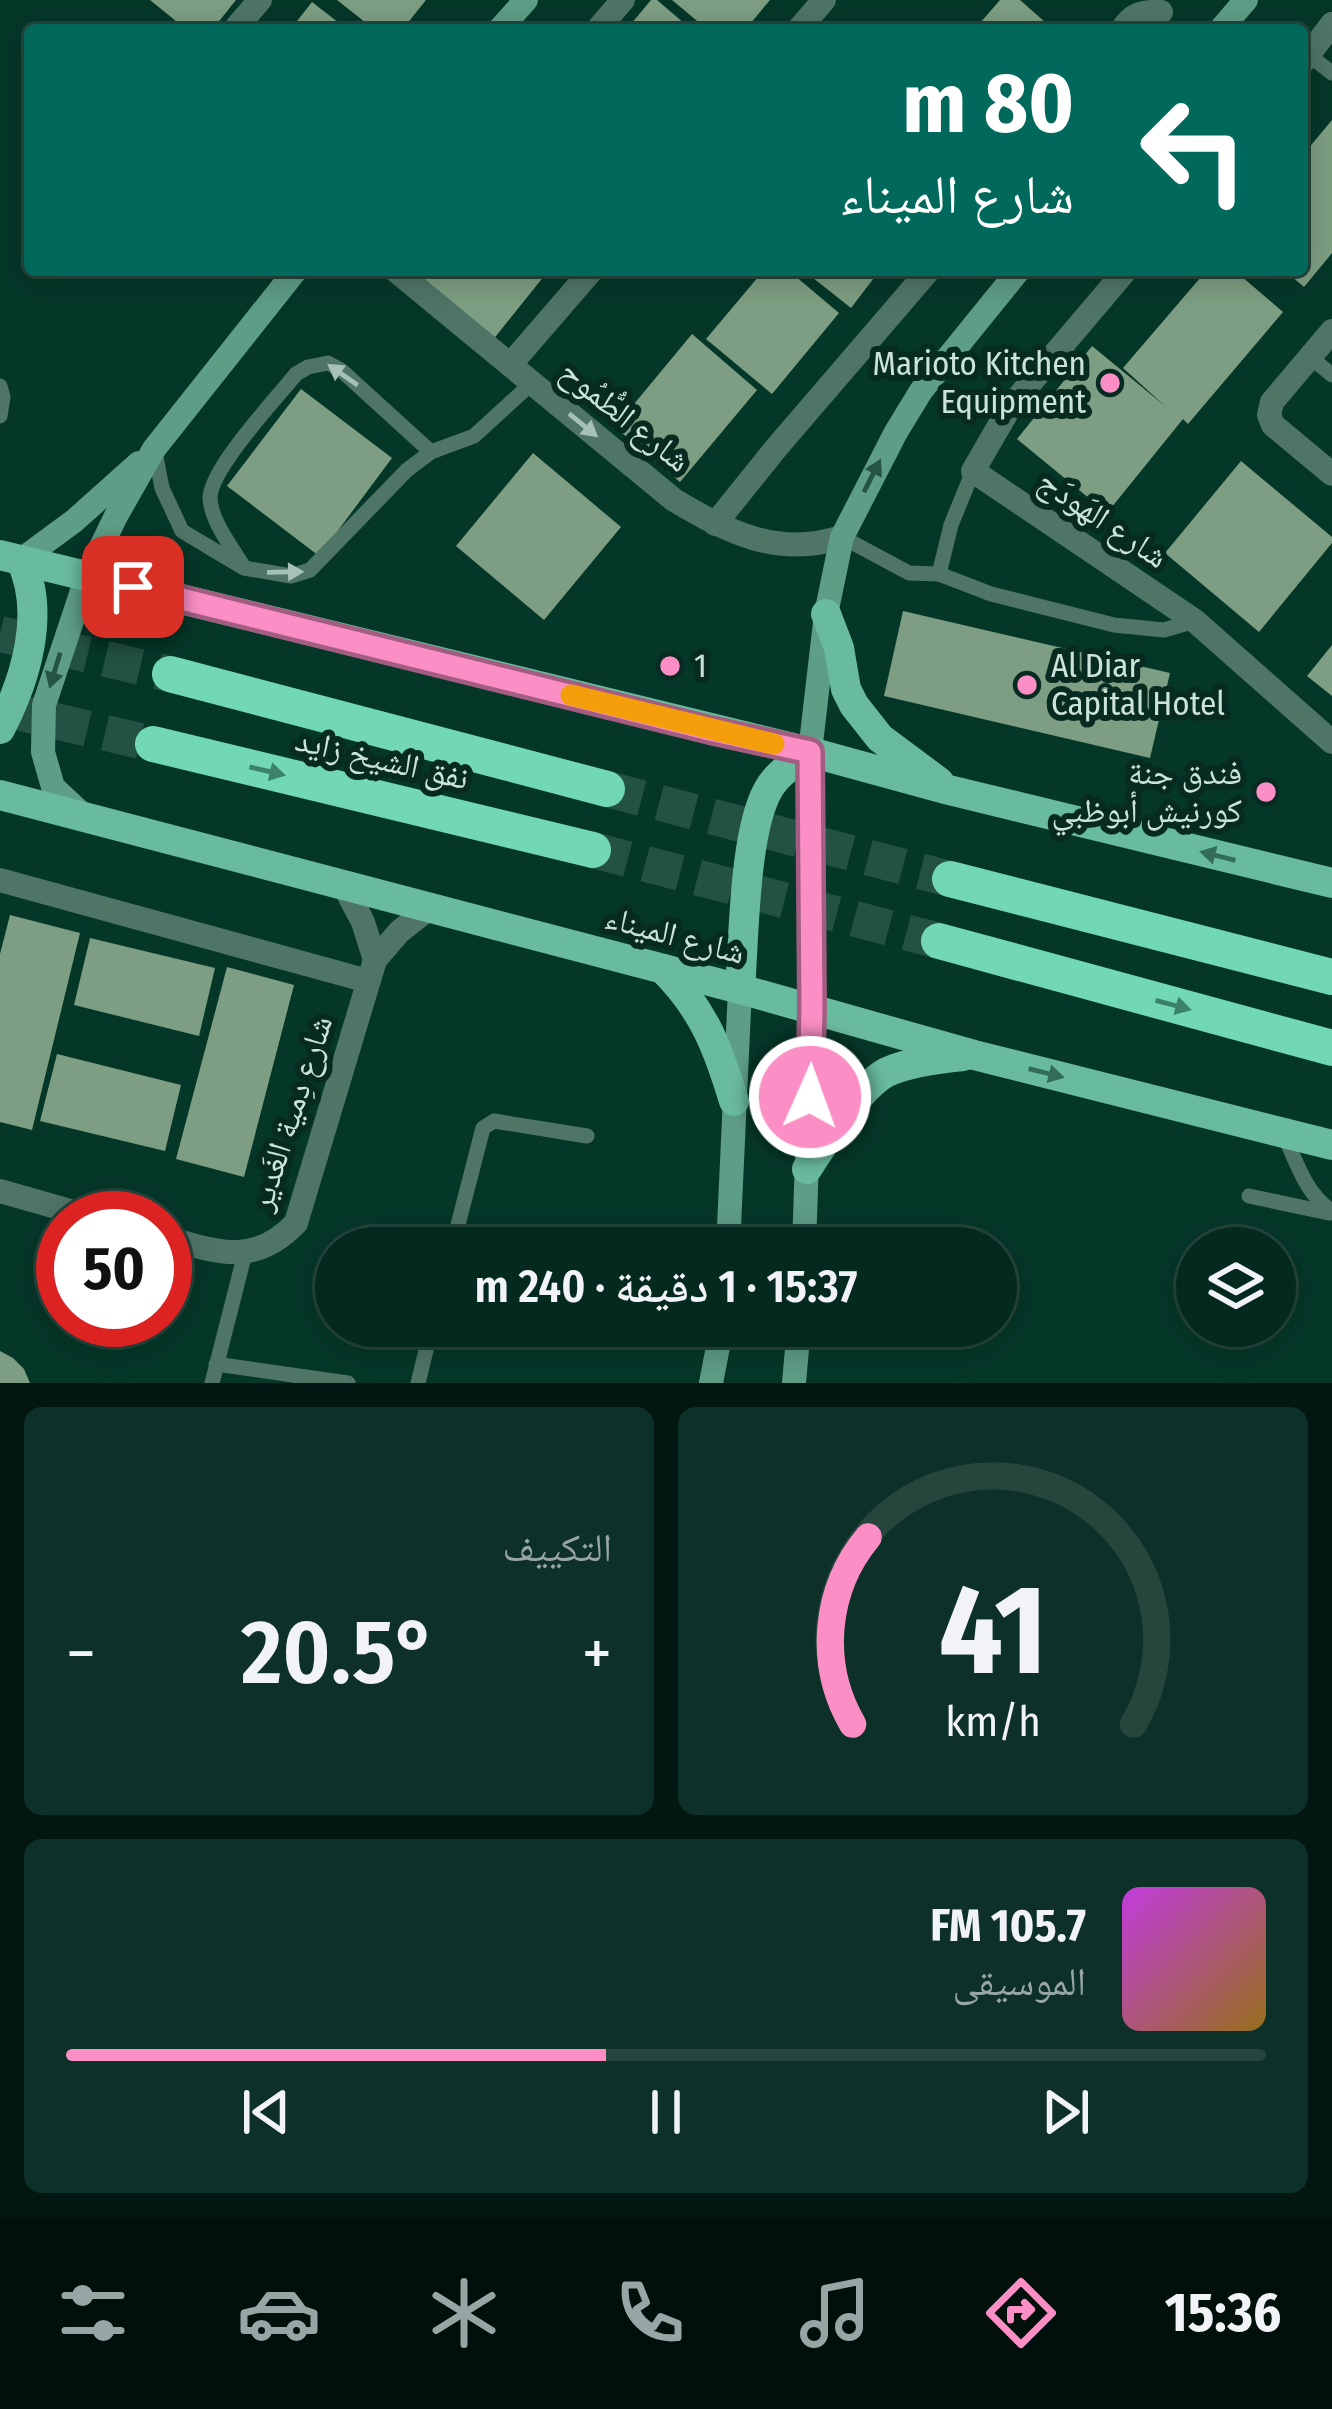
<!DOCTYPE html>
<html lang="ar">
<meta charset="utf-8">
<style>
:root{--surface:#04291f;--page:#0d3128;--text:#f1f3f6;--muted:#97a6a4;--line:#25453d;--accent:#fb8fc5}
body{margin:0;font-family:"Fira Sans Condensed","Noto Naskh Arabic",sans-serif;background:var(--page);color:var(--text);direction:rtl;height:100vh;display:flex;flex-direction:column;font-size:45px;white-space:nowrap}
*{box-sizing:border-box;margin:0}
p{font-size:39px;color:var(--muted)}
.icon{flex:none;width:66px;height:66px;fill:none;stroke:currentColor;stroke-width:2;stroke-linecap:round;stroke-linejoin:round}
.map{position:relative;height:1383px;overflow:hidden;direction:ltr}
.details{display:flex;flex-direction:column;gap:24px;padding:24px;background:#021711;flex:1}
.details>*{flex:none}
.top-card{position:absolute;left:24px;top:24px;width:1284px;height:252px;border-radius:12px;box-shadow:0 6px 30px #0003,0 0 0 3px var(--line);direction:rtl;background:#00695c;color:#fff;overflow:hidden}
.tools{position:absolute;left:1176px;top:1227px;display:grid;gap:24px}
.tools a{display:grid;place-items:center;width:120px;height:120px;border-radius:50%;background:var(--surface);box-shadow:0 6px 30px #0003,0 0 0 3px var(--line);font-size:60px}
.speed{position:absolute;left:36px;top:1191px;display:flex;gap:24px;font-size:60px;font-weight:700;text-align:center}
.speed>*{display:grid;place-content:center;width:156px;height:156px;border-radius:50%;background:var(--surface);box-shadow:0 6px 30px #0003,0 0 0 3px var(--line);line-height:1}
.speed .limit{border:18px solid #d22;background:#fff;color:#111}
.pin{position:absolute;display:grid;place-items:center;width:102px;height:102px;color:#fff;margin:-51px;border-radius:24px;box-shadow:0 6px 18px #0006}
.me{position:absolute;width:132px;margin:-66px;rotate:2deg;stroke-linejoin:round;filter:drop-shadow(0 0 9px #0008)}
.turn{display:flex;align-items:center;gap:42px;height:252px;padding:0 36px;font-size:54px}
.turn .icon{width:156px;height:156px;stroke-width:2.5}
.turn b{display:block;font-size:84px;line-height:102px}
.big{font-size:90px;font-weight:600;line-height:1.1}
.details .card{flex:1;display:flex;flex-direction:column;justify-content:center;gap:18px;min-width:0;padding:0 42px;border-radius:18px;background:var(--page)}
.details .dial{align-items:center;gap:0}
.dial svg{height:312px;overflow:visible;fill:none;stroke:var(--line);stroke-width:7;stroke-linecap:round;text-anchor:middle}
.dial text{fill:var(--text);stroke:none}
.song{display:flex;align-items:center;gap:36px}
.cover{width:144px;height:144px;border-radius:18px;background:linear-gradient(135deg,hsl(290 70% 55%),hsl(40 70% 35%))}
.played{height:12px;border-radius:6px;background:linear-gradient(90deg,var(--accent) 45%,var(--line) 45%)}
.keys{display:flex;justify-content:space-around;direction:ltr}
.heat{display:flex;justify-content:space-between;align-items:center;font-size:66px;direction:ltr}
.details .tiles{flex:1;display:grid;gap:24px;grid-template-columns:1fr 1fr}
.card:last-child{grid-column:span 2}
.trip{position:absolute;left:315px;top:1227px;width:702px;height:120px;border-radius:60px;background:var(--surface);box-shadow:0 6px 30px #0003,0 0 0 3px var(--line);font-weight:600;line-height:120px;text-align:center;direction:rtl}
.tab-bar{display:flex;height:192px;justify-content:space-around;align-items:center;background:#02100c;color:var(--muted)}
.tab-bar .icon{width:84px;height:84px}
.tab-bar .current{color:var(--accent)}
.tab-bar b{font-size:54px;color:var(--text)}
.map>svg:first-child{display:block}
.building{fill:#7d9e82}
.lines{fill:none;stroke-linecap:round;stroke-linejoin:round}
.highway-tunnel{stroke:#235144;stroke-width:36;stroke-dasharray:36 18;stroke-linecap:butt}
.lane{stroke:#4f7567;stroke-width:15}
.street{stroke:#4f7567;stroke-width:24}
.secondary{stroke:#5e9d86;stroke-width:24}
.primary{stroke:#69bb9f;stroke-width:30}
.highway{stroke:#72d7b5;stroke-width:36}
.oneway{fill:#a6c2b8}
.oneway2{fill:#255344}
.oneway3{fill:#3c816a}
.oneway4{fill:#336c59}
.route-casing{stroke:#a35d80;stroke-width:30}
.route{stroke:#fb8fc5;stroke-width:21}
.slow{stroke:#f59e0b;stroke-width:21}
.poi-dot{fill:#fb8fc5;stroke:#072b20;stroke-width:4.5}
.labels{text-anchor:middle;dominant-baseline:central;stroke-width:12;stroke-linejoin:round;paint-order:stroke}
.poi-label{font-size:33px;fill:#cce3da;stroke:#072b20;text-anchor:end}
.street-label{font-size:33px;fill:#cce3da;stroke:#072b20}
</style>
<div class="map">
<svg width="1332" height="1383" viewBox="0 0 1332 1383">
<rect width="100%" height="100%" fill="#053729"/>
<g class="building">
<path d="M 150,0 L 236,0 L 212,30 L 187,30 Z"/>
<path d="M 337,0 L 426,0 L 402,30 L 375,30 Z"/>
<path d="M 651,0 L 657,0 L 692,30 L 626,30 Z"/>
<path d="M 672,0 L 770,0 L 745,30 L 708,30 Z"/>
<path d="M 1000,0 L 1020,0 L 1054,30 L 974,30 Z"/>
<path d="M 312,2 L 348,30 L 290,30 Z"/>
<path d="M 1332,120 L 1332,253 L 1304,287 L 1284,270 L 1302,270 L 1302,156 Z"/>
<path d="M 426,270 L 549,270 L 492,341 L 417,281 Z"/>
<path d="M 764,270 L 788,270 L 839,313 L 772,394 L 706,339 Z"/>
<path d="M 803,270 L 880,270 L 851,308 Z"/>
<path d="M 1207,270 L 1234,270 L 1283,312 L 1188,424 L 1183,419 L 1107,513 L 1017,439 L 1092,346 L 1165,406 L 1123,368 Z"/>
<path d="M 692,334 L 757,390 L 680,482 L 615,427 Z"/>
<path d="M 301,389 L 392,458 L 319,556 L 227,486 Z"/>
<path d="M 533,453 L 621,527 L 544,620 L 456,546 Z"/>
<path d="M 1241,461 L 1332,537 L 1332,543 L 1259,632 L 1165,553 Z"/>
<path d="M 903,611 L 1170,673 L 1150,758 L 884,696 Z"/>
<path d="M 1332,645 L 1332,696 L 1307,676 Z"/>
<path d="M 10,915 L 80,933 L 32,1130 L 0,1122 L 0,954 Z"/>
<path d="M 90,938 L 215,968 L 199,1036 L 74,1005 Z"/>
<path d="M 227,967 L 294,985 L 244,1177 L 176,1159 Z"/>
<path d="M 57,1054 L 181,1085 L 165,1151 L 40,1121 Z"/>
<path d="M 0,1351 L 13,1358 L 24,1369 L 30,1383 L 0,1383 Z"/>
</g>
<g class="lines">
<g class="highway-tunnel">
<path d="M 0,634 L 170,674"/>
<path d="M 0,708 L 153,744"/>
<path d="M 607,789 L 950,879"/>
<path d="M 593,850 L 939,941"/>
</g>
<g class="lane">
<path d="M 1309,55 L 1332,73"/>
<path d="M 1310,357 L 1332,375"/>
<path d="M 0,386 L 3,397 L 0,416"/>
<path d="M 155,452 L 162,488 L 182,531 L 244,568 L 291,576 L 310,570 L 407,470 L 431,452 L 474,436 L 532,383"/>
<path d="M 973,471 L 951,525 L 939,574 L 991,594 L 1114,625 L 1164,630 L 1195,621"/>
<path d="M 842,537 L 909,573 L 939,574"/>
<path d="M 243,566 C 231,546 211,521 210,498 C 210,469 276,399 296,374 L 308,367 L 328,363 L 341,370 L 431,452"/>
<path d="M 1284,1135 C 1296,1161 1306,1195 1332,1211"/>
<path d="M 1249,1196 L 1329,1213"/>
<path d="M 452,1248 L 483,1128 L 494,1121 L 587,1136"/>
<path d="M 216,1364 L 348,1383"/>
<path d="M 212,1383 L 245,1253"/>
<path d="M 418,1383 L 432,1326"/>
</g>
<g class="street">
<path d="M 234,30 L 260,0"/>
<path d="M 597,30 L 623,0"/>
<path d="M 798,30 L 824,0"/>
<path d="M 1122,30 C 1131,14 1143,11 1161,12"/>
<path d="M 1302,63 L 1332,24"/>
<path d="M 395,270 L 674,500 C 728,532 778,558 842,537"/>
<path d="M 1126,270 L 1010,407 L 973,471 L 1195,621 L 1332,742"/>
<path d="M 1332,331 L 1272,402 L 1269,415 L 1273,425 L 1332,474"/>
<path d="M 510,365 L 592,270"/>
<path d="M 715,524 L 777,447 L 929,270"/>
<path d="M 0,880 L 368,981"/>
<path d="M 344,886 L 363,922 L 375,960"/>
<path d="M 0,1191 L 95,1218"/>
<path d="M 165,1237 C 216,1252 254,1267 296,1223 L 375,960 L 399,932 L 428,909"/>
</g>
<g class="secondary">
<path d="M 499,30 L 526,0"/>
<path d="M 1220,30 L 1246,0"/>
<path d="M 21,560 L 74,521 L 139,463"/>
<path d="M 84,816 L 53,787 L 43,752 L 44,705 L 87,576 L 116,516 L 154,449 L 296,270"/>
<path d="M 728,1248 L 740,989"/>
<path d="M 804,1248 L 812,1009 L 810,752 L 826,614 L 842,537 L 896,432 L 921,391 L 1019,270"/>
<path d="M 711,1383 L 722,1326"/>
<path d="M 794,1383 L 799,1326"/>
</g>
<g class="primary">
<path d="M 0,555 L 810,752 L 949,790 L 1332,883"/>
<path d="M 826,614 L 839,648 L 846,689 L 854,705 L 880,738 L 939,782"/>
<path d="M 0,729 C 26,679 46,613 21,560"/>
<path d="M 0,795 L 740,989 L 974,1055 L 1332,1145"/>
<path d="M 663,969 C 704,1010 718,1048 734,1101"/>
<path d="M 740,989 C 744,938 744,833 768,790 C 777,773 795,763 810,752"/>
<path d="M 807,1169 C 825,1141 859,1087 887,1072 C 907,1063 942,1058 963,1056"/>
</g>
<g class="highway">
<path d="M 170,674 L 607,789"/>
<path d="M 153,744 L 593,850"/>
<path d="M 950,879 L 1332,977"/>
<path d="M 939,941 L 1332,1048"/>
</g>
</g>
<defs><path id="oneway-solid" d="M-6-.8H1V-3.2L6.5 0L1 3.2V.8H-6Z" transform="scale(3)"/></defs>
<g class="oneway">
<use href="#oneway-solid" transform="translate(343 375) rotate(-145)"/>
<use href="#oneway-solid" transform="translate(583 425) rotate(39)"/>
<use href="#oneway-solid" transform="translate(285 572) rotate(-1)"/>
</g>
<g class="oneway2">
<use href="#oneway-solid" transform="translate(872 476) rotate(-63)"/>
<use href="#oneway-solid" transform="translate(55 670) rotate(107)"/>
</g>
<g class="oneway3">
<use href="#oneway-solid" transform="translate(267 771) rotate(13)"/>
<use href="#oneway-solid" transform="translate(1173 1005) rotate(15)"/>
</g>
<g class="oneway4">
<use href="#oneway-solid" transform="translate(1218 856) rotate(-166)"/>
<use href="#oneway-solid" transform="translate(1046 1073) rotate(14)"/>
</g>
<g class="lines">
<defs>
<path id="route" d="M 133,587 L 710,730 L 810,752 L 812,1009 L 810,1097"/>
</defs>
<use href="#route" class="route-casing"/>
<use href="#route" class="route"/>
<path class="slow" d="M 571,695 L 774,744"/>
</g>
<g class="poi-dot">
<circle cx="1110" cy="383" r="12"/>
<circle cx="670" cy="666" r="12"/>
<circle cx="1027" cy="685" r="12"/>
<circle cx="1266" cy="792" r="12"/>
</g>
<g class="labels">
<g class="poi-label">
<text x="1086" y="364">Marioto Kitchen<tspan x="1086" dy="38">Equipment</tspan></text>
<text x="694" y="666" text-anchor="start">1</text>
<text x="1051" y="666" text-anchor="start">Al Diar<tspan x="1051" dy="38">Capital Hotel</tspan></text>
<text x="1242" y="773">فندق جنة<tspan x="1242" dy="38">كورنيش أبوظبي</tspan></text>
</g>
<g class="street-label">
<text transform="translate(625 416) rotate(39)">شارع الطُّمُوح</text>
<text transform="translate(1103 519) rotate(34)">شارع الهَودَج</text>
<text transform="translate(382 759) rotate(13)">نفق الشيخ زايد</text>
<text transform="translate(675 935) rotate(15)">شارع الميناء</text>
<text transform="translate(291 1113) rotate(-72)">شارع دِمية الغَدير</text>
</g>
</g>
</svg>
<div class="tools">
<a><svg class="icon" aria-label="layers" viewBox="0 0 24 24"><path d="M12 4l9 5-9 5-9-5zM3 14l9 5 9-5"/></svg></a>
</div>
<div class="speed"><div class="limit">50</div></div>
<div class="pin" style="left:133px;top:587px;background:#d93025"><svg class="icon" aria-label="arrive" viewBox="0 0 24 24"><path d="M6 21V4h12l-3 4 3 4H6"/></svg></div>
<svg class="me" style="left:810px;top:1097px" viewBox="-20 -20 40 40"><circle r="17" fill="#fb8fc5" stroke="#fff" stroke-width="3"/><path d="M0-11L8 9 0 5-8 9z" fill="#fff"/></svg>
<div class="trip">15:37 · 1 دقيقة · 240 m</div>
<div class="top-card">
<div class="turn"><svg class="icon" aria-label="left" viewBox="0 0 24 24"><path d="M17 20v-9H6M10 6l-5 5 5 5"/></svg><div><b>80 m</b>شارع الميناء</div></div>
</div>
</div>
<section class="details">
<div class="tiles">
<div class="card dial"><svg viewBox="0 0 100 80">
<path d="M14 69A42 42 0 1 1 86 69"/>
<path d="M14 69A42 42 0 0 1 18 21" stroke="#fb8fc5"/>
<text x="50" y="56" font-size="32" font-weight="700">41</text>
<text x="50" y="72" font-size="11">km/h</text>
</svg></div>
<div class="card"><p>التكييف</p>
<div class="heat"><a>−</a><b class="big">20.5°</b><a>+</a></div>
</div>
<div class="card">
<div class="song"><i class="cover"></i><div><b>105.7 FM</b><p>الموسيقى</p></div></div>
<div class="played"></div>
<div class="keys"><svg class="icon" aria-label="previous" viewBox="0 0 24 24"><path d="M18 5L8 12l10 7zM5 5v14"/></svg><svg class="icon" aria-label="pause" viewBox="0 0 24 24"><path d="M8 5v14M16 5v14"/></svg><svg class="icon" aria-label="next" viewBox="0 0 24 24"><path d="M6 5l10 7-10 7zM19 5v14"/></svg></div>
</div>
</div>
</section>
<nav class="tab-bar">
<b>15:36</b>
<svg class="icon current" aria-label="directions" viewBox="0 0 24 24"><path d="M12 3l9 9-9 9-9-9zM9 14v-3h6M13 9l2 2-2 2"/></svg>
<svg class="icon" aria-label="music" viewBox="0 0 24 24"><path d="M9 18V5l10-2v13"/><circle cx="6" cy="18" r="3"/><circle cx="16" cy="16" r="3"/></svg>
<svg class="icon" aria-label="phone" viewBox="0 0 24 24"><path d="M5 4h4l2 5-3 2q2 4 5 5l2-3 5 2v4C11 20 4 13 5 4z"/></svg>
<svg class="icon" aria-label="climate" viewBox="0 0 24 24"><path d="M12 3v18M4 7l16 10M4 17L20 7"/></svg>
<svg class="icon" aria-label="car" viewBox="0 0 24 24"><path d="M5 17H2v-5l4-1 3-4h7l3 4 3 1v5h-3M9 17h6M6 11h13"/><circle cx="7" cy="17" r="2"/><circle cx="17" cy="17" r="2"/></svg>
<svg class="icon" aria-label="filters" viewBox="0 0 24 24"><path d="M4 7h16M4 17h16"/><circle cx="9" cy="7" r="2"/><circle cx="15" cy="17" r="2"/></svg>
</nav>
